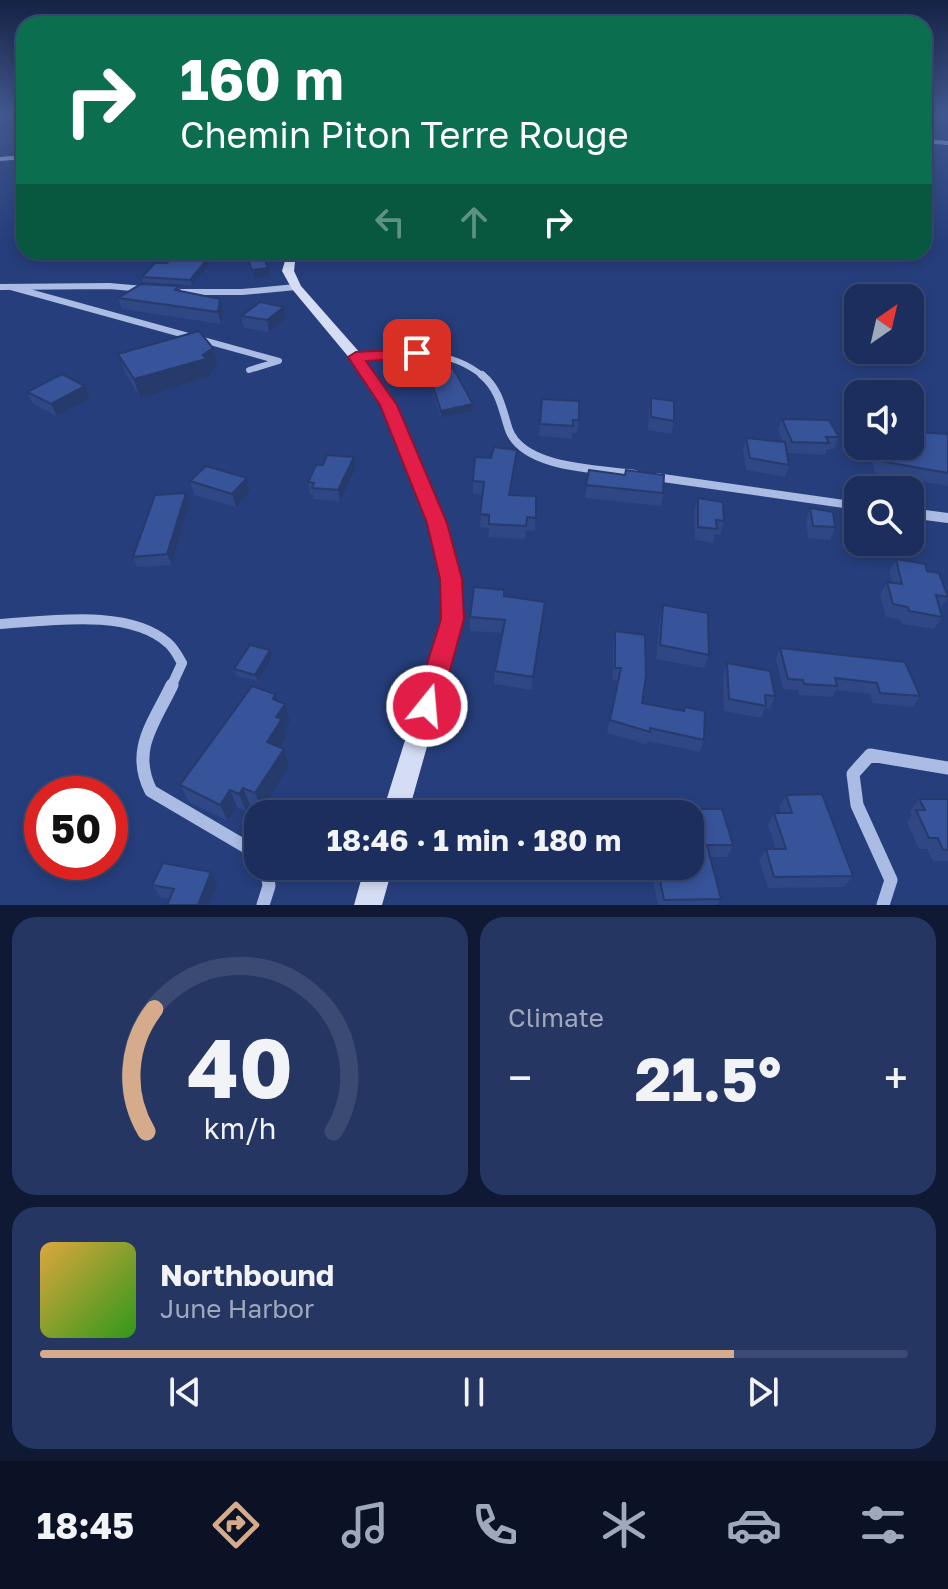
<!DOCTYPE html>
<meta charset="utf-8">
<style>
:root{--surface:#1c2e5d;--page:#253663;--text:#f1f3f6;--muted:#a0a8bc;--line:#3a4a72;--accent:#d6ab8b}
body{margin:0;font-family:"Golos Text",sans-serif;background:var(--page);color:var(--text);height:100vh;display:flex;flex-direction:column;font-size:30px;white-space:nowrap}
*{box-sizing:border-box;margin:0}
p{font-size:26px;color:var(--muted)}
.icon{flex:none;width:44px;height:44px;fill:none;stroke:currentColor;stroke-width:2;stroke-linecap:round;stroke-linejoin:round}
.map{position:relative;height:905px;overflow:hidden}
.side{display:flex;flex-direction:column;gap:12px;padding:12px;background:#0f1933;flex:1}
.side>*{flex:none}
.top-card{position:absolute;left:16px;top:16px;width:916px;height:244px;border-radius:24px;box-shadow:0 4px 12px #0003,0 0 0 2px var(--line);background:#0b6e4f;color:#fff;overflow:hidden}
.needle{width:52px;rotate:34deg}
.buttons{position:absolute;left:844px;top:284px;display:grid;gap:16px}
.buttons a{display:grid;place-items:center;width:80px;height:80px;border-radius:16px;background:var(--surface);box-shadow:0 4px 12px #0003,0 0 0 2px var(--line);font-size:40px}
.speed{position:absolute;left:24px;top:776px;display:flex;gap:16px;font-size:40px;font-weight:700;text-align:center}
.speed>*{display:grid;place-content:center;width:104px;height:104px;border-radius:50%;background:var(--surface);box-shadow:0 4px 12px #0003,0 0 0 2px var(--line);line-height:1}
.speed .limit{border:12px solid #d22;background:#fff;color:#111}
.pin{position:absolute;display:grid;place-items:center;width:68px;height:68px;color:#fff;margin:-34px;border-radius:16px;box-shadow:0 4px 12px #0006}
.me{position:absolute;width:88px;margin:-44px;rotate:17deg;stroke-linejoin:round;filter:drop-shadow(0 0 6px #0008)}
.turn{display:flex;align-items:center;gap:28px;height:168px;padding:0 32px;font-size:36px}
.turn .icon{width:104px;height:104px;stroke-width:2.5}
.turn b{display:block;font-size:56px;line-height:68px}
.lanes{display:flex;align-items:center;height:76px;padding:0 32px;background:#0003;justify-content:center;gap:40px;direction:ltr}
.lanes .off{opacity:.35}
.big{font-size:60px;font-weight:700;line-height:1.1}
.side .card{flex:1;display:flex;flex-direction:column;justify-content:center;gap:12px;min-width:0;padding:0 28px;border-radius:24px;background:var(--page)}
.side .dial{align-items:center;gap:0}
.dial svg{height:208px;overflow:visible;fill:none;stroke:var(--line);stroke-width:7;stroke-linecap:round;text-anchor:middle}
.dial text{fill:var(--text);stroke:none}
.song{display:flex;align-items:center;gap:24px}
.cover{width:96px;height:96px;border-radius:12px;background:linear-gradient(135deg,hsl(40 70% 55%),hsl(110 70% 35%))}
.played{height:8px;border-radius:4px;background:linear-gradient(90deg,var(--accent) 80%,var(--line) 80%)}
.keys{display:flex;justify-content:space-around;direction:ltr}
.heat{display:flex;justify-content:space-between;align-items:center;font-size:44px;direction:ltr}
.side .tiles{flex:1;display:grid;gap:12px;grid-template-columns:1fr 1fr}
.card:last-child{grid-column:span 2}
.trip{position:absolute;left:244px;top:800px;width:460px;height:80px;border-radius:24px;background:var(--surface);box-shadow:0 4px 12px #0003,0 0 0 2px var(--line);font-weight:700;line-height:80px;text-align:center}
.menu{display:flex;height:128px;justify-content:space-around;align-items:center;background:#0b1225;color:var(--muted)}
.menu .icon{width:56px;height:56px}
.menu .selected{color:var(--accent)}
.menu b{font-size:36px;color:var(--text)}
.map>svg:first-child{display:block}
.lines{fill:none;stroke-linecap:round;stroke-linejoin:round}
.street-far4{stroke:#abbce4;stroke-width:4}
.street-far3{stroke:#abbce4;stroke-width:6}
.street-far2{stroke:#abbce4;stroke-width:8}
.street-far1{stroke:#abbce4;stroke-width:10}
.street{stroke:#abbce4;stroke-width:13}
.secondary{fill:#d4ddf4;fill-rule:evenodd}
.wall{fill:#2f4784}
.shaded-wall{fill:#263a6b}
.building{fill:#375399;stroke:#263a6b;stroke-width:2}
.route{fill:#e11d48;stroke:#92132f;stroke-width:2}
</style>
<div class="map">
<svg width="948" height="905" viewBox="0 0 948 905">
<rect width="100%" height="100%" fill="#263e7c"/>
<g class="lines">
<g class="street-far4">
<path d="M 924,141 L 948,143"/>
<path d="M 0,159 L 24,157"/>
</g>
<g class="street-far3">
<path d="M 0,287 L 109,286 L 144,289"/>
<path d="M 11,287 L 279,361 L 249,370"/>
<path d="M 177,292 L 242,292 L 296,287"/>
<path d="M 356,357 C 399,350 449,347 484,377"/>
</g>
<g class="street-far2">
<path d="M 482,375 C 500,390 502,409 509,430 C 524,469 599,469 635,474"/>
<path d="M 656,477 L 858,506"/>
<path d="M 910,513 L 916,514"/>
</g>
<g class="street-far1">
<path d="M 910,513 L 948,518"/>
<path d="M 0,624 C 49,621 129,608 168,643 C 174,648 178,656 182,663 L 171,687"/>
</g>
<g class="street">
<path d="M 172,685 C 154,723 130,750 151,791 L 258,854"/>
<path d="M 263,905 L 269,886 L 266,866"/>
<path d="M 883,905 L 891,880 L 857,805 L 853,774 L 870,755 L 948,768"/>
</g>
<g class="secondary">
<path d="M 294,252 L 306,252 L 295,262 L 294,271 L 301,286 L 361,354 L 391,396 L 446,523 L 461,579 L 463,619 L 408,814 L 382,814 L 443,619 L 441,579 L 428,523 L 377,396 L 351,360 L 292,289 L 282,271 L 285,261 Z"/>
<path d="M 386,252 L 522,255 L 610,252 L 605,255 L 522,261 L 391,255 Z"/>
<path d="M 365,866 L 393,866 L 382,905 L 354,905 Z"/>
</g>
</g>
<g class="wall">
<path d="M 244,252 L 272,252 L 265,259 L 268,268 L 270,276 L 254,279 Z"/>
<path d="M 215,257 L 192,285 L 143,282 L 142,277 L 167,263 Z"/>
<path d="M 179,286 L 181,291 L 223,310 L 221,324 L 122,309 L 118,298 Z"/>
<path d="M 284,307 L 286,318 L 269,332 L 244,328 L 241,316 Z"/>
<path d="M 213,348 L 218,366 L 210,371 L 211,376 L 140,398 L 125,372 L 118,354 Z"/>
<path d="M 428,371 L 473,411 L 441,418 L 428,377 Z"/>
<path d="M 27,392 L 90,398 L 57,416 L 33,404 Z"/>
<path d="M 651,398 L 674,421 L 671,434 L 648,430 L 649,411 Z"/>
<path d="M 542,399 L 579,420 L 577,433 L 572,433 L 572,439 L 539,436 Z"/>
<path d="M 782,419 L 839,437 L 834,449 L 827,449 L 825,455 L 788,453 L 786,448 L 789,465 L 785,477 L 746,470 L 743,449 L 746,438 L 783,442 L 778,430 Z"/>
<path d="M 914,432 L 948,434 L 948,486 L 875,473 L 869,446 L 910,446 Z"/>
<path d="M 517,450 L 516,462 L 511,495 L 536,496 L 535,531 L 526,530 L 525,539 L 488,537 L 489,528 L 480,527 L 482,495 L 473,494 L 473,481 L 491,458 Z"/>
<path d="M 323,465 L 356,468 L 340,501 L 314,499 L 313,494 L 310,494 L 308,482 Z"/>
<path d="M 589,470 L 663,493 L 661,506 L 585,498 Z"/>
<path d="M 247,478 L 250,491 L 236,507 L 194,495 L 190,481 Z"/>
<path d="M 698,498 L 724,521 L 720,535 L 715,534 L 713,543 L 695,540 L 694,512 Z"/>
<path d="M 189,503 L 172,565 L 137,567 L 133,557 Z"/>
<path d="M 810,508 L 835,527 L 830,540 L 808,538 L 806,521 Z"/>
<path d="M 896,559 L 927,571 L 948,597 L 940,609 L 942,617 L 934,629 L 902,624 L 900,620 L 886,617 L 880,595 L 887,582 L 892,582 L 889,572 Z"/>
<path d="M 504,596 L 544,616 L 532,690 L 494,684 L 495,671 L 503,633 L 470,631 L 470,617 Z"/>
<path d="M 663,605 L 709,655 L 704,668 L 656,659 L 660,618 Z"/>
<path d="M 615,631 L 642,703 L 684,711 L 685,707 L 704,740 L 700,752 L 647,741 L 646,744 L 607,733 L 618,681 L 613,680 L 613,644 Z"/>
<path d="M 780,648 L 920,696 L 913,707 L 873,703 L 870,694 L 836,690 L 832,697 L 799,695 L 798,690 L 783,689 L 776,659 Z"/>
<path d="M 270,650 L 272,657 L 258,681 L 237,676 L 234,669 Z"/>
<path d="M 727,663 L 775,696 L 770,709 L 765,708 L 761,718 L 724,711 L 723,676 Z"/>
<path d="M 277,701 L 290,721 L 285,730 L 287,737 L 280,747 L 284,749 L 289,766 L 262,810 L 250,805 L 246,811 L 237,807 L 228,821 L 189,802 L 180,785 Z"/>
<path d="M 786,795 L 853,876 L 844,887 L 768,888 L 759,860 L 766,849 L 776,849 L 768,825 L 774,813 L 781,813 L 779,807 Z"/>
<path d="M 919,799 L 948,799 L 948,861 L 933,861 L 927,849 L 919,849 L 907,822 L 912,815 L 910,811 Z"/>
<path d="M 683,809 L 722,809 L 733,845 L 727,857 L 710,857 L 721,899 L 717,905 L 658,905 L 650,866 L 690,866 L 690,814 L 681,814 Z"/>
<path d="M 211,872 L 218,884 L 209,905 L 167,905 L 170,899 L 160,897 L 152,885 Z"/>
</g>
<g class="shaded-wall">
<path d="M 214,252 L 215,257 L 192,285 L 190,280 Z"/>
<path d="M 261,252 L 272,252 L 263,261 Z"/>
<path d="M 268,268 L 270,276 L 254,279 L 252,270 Z"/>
<path d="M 220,299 L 223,310 L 221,324 L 218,312 Z"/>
<path d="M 284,307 L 286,318 L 269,332 L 267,320 Z"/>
<path d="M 213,348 L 218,366 L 210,371 L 211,376 L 140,398 L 134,379 L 203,355 Z"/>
<path d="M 85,386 L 90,398 L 57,416 L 51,404 Z"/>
<path d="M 473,404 L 473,411 L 441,418 L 441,411 Z"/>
<path d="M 517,450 L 516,462 L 508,508 L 509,495 Z"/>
<path d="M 354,457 L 356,468 L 340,501 L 338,490 Z"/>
<path d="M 247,478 L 250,491 L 236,507 L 232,494 Z"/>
<path d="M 186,493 L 189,503 L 172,565 L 167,554 Z"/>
<path d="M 545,602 L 544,616 L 532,690 L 533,677 Z"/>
<path d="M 270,650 L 272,657 L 258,681 L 255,675 Z"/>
<path d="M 275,694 L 280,711 L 285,704 L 290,721 L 285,730 L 287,737 L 272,759 L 267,742 L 273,699 Z"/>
<path d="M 284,749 L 289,766 L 262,810 L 255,793 Z"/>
<path d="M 243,788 L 250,805 L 246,811 L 239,794 Z"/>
<path d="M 230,790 L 237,807 L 228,821 L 220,805 Z"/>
<path d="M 211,872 L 218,884 L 209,905 L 198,905 Z"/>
</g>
<g class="building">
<path d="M 178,252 L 213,252 L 190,280 L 142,277 L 155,263 L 167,263 Z"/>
<path d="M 245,252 L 262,252 L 268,268 L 252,270 Z"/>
<path d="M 141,284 L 179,286 L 175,290 L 220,299 L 218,312 L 118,298 Z"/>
<path d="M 260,302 L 284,307 L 267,320 L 241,316 Z"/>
<path d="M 199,331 L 213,348 L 203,355 L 206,359 L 134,379 L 118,354 Z"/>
<path d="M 453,368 L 473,404 L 441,411 L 428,371 Z"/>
<path d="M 62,374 L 85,386 L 51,404 L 27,392 Z"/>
<path d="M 651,398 L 674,401 L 674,421 L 651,417 Z"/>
<path d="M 542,399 L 579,401 L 579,420 L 573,420 L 573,426 L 540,424 Z"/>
<path d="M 782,419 L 829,420 L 839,437 L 826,437 L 829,443 L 792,442 Z"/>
<path d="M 910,424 L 914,432 L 948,434 L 948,473 L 880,461 L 877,446 L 910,446 Z"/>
<path d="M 746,438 L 785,442 L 789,465 L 750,458 Z"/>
<path d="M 494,447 L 517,450 L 509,495 L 536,496 L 536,518 L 527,517 L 526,526 L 489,524 L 489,515 L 480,514 L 484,482 L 473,481 L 475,457 L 491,458 Z"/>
<path d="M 327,455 L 354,457 L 338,490 L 312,488 L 314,483 L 308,482 L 316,465 L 323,465 Z"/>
<path d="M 206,466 L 247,478 L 232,494 L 190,481 Z"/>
<path d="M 589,470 L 625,475 L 626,470 L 664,475 L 663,493 L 586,485 Z"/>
<path d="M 186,493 L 167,554 L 133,557 L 155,495 Z"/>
<path d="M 698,498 L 723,502 L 724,521 L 716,520 L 717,529 L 698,527 Z"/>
<path d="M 810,508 L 833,512 L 835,527 L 813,526 Z"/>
<path d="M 896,559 L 925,564 L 927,571 L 939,573 L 948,597 L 936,595 L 942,617 L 909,611 L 908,607 L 893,604 L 887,582 L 902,584 Z"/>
<path d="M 474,587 L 504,590 L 504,596 L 545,602 L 533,677 L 495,671 L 505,620 L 470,617 Z"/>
<path d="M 663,605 L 708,613 L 709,655 L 660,645 Z"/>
<path d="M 615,631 L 645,635 L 646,676 L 642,703 L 684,711 L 685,707 L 705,711 L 704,740 L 650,728 L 650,732 L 610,720 L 621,668 L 615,668 Z"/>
<path d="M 250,645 L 270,650 L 255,675 L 234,669 Z"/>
<path d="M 780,648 L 905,662 L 920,696 L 880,693 L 877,683 L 835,678 L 837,686 L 804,684 L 803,680 L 788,679 Z"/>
<path d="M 727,663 L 770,671 L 775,696 L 765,695 L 766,706 L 729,699 Z"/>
<path d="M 252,686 L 275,694 L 273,699 L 285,704 L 276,717 L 282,719 L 267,742 L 284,749 L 255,793 L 243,788 L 239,794 L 230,790 L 220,805 L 180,785 Z"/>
<path d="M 822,794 L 853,876 L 774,877 L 766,849 L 786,849 L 774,813 L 792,813 L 786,795 Z"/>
<path d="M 919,799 L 948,799 L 948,850 L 943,850 L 938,838 L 929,838 L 916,810 L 925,810 Z"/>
<path d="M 683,809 L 722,809 L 733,845 L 707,845 L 721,899 L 664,900 L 657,866 L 690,866 L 690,845 L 692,845 L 690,839 L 690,814 L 684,814 Z"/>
<path d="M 163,863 L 211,872 L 198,905 L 167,905 L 174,889 L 152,885 Z"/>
</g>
<linearGradient id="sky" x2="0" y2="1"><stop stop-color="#152244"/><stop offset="0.47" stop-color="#41588e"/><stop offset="1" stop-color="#41588e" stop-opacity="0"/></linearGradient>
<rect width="948" height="241" fill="url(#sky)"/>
<path class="route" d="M 417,349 L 422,350 L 422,357 L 366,361 L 397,405 L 447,523 L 462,579 L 464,619 L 440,706 L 436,714 L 427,718 L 417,714 L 414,706 L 441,619 L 440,579 L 427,523 L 380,405 L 348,357 L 356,352 Z"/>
</svg>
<div class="buttons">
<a><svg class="needle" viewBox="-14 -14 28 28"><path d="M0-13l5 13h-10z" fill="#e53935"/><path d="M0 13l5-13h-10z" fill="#a0a8bc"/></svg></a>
<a><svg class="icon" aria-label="sound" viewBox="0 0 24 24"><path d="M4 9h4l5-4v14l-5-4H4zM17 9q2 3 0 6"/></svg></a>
<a><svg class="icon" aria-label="search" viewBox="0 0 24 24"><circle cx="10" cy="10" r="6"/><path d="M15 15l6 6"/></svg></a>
</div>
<div class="speed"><div class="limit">50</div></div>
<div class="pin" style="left:417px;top:353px;background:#d93025"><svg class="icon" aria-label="arrive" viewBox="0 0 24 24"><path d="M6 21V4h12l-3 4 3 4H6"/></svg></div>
<svg class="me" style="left:427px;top:706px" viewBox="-20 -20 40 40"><circle r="17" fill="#e11d48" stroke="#fff" stroke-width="3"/><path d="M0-11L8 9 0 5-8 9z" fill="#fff"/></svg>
<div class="trip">18:46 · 1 min · 180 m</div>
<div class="top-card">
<div class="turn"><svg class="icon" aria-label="right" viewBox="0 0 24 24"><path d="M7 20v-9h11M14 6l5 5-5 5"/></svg><div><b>160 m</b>Chemin Piton Terre Rouge</div></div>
<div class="lanes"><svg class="icon off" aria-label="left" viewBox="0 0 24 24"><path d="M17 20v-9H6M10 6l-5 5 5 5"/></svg><svg class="icon off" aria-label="ahead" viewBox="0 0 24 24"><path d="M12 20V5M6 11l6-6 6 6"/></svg><svg class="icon" aria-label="right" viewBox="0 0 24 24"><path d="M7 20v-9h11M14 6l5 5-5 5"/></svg></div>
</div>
</div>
<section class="side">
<div class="tiles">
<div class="card dial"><svg viewBox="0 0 100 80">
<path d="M14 69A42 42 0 1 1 86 69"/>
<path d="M14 69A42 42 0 0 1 17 22" stroke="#d6ab8b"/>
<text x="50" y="56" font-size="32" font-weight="700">40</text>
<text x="50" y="72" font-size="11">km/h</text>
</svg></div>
<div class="card"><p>Climate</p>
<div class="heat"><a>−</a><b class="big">21.5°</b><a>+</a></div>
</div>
<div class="card">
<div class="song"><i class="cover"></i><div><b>Northbound</b><p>June Harbor</p></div></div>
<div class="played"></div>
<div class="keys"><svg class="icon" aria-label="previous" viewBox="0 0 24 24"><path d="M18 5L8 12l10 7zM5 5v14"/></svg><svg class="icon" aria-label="pause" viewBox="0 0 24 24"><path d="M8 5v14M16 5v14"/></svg><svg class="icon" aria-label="next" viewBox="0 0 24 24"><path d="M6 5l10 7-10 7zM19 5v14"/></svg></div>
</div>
</div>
</section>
<nav class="menu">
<b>18:45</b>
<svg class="icon selected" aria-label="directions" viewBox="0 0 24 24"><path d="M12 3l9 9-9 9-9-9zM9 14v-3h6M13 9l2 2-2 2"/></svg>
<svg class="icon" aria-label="music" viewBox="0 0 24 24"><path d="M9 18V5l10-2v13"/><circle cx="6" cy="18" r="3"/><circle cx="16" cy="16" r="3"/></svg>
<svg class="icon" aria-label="phone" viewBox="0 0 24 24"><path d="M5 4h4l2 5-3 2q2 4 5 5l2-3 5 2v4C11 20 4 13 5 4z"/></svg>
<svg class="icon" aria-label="climate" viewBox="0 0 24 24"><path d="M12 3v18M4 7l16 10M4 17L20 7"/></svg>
<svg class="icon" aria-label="car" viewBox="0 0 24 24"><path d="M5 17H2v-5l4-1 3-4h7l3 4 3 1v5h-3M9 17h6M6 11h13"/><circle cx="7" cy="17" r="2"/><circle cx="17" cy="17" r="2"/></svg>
<svg class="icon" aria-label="filters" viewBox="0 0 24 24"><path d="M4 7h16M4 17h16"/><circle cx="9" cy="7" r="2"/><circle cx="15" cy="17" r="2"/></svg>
</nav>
